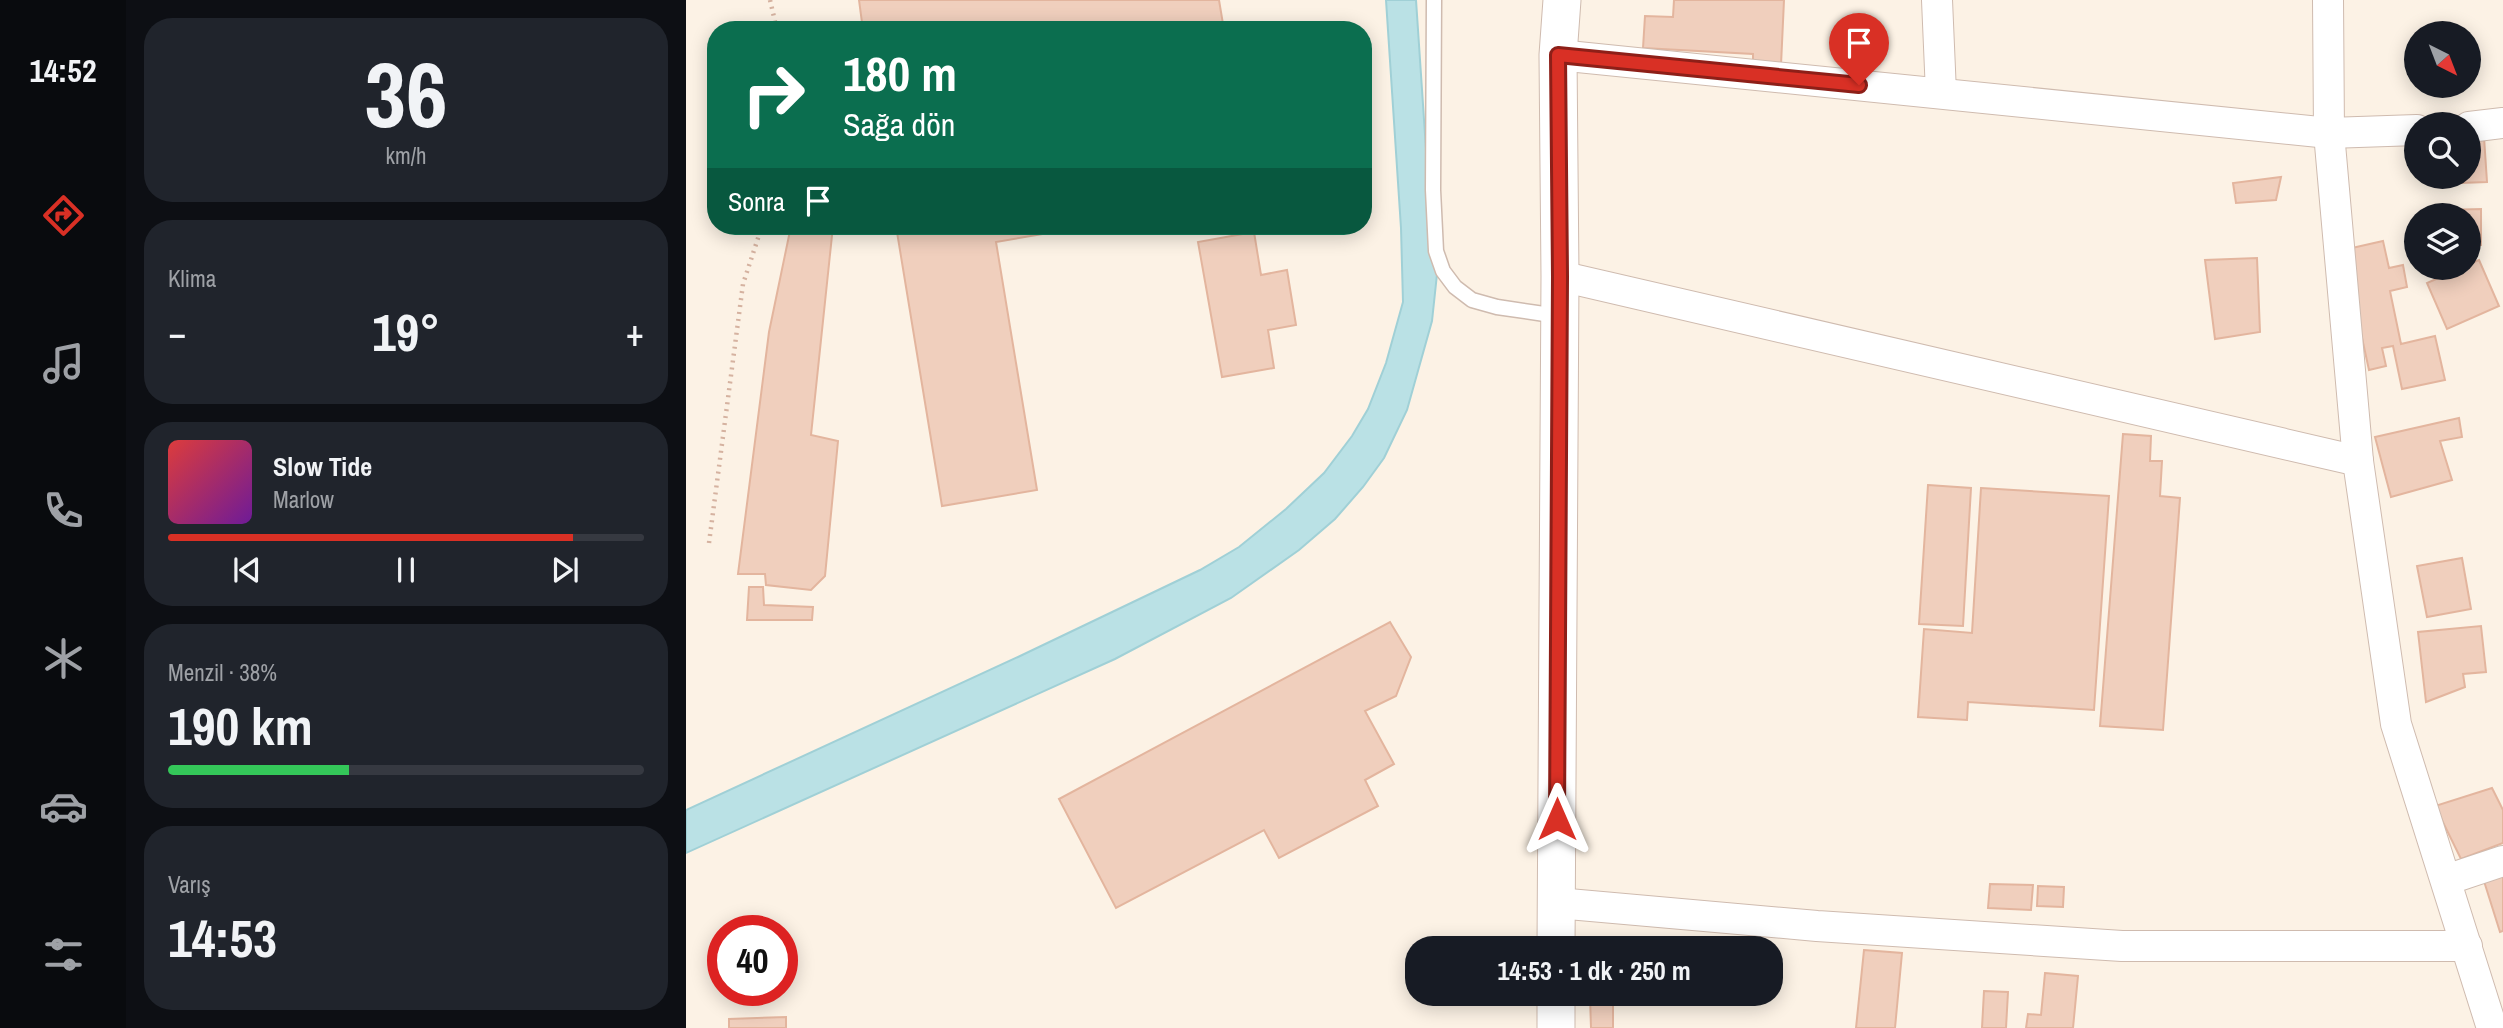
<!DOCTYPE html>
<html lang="tr">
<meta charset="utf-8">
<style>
:root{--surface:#171b24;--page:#20242c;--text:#f1f3f6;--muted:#9ea1a6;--line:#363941;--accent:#d93025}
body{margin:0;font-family:"Archivo Narrow",sans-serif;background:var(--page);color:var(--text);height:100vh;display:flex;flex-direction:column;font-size:26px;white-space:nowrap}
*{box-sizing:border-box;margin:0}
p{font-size:23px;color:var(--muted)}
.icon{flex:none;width:38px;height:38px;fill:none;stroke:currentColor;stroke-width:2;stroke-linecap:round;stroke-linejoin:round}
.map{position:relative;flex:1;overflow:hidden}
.drawer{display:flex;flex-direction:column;gap:18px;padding:18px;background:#0d0f14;width:560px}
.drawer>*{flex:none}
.hud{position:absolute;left:21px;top:21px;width:665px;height:214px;border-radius:28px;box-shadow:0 4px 18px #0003;background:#0b6e4f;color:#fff;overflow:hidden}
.needle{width:46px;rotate:138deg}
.buttons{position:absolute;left:1718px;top:21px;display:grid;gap:14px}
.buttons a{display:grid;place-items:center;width:77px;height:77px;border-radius:50%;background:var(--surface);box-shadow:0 4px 18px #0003;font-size:35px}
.speed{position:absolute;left:21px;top:915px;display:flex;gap:14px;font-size:35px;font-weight:700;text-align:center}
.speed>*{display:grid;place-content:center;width:91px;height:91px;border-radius:50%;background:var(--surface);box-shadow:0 4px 18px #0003;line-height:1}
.speed .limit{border:10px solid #d22;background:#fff;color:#111}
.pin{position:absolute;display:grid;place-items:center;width:60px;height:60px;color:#fff;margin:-72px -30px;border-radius:50% 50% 50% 0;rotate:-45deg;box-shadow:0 0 7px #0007}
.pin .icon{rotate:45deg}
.me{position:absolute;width:77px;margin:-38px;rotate:0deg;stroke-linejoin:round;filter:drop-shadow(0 0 5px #0008)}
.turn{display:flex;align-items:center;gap:24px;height:147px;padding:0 21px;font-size:32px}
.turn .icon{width:91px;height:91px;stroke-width:2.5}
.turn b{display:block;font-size:49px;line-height:60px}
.then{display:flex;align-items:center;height:66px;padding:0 21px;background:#0003;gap:14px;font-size:26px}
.big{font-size:52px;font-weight:800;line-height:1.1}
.drawer .tile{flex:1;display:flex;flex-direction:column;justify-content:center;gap:10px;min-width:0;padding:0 24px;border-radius:28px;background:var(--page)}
.drawer .dial{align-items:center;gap:0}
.dial b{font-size:91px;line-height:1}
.song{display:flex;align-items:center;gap:21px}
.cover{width:84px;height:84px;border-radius:10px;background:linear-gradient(135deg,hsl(0 70% 55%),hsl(280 70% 35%))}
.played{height:7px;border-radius:4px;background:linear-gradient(90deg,var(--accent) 85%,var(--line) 85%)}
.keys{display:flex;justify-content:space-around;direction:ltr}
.heat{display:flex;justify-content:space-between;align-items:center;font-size:38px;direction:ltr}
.charge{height:10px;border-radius:5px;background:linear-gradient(90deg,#34c759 38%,var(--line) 0)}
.trip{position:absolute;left:719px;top:936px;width:378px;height:70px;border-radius:28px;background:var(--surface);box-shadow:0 4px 18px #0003;font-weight:800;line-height:70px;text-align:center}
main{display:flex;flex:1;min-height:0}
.menu{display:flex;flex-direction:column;width:126px;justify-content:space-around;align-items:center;background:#090b0e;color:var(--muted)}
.menu .icon{width:49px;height:49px}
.menu .selected{color:var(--accent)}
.menu b{font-size:32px;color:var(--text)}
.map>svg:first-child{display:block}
.water{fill:#bae1e5;stroke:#a0d0d6;stroke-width:2}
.building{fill:#f0cfbd;stroke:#e3b59e;stroke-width:2}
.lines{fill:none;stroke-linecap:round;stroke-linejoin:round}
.service-casing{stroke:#cfbbaf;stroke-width:17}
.minor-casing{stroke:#cfbbaf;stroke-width:32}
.tertiary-casing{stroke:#cfbbaf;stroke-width:39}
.path{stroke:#d5b2a0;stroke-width:4.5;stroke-dasharray:2 5;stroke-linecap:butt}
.service{stroke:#fff;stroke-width:14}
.minor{stroke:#fff;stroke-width:30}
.tertiary{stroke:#fff;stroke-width:37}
.route-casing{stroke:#8d1f18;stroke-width:18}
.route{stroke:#d93025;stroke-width:12}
</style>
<main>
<nav class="menu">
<b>14:52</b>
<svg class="icon selected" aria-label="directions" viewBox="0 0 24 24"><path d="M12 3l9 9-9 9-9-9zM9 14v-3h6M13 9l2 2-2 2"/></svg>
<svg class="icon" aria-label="music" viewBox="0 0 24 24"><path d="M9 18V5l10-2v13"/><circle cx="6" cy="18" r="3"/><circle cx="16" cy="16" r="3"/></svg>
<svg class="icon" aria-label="phone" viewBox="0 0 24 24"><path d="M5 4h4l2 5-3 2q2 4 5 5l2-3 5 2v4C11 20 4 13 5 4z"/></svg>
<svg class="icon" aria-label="climate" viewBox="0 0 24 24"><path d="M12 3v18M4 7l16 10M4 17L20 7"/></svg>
<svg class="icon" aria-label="car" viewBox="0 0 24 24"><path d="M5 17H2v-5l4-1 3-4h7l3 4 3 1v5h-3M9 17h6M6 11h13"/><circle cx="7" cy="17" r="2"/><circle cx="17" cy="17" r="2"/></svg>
<svg class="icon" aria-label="filters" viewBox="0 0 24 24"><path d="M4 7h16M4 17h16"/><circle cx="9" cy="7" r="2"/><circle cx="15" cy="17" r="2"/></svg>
</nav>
<section class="drawer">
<div class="tile dial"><b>36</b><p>km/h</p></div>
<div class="tile"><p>Klima</p>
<div class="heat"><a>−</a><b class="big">19°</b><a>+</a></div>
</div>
<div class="tile">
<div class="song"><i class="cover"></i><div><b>Slow Tide</b><p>Marlow</p></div></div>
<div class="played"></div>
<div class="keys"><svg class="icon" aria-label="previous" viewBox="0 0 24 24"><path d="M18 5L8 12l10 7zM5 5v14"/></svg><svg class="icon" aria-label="pause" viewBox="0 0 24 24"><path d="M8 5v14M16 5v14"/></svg><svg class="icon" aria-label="next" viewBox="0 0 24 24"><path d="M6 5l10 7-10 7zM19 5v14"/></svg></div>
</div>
<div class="tile"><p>Menzil · 38%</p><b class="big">190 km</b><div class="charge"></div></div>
<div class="tile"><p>Varış</p><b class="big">14:53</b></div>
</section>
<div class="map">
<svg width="1817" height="1028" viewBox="0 0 1817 1028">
<rect width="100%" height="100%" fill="#fcf2e5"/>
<path class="water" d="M 700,0 L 730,0 L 745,224 L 751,274 L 746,321 L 721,410 L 698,458 L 677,487 L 649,519 L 613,550 L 545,598 L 429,659 L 0,853 L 0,810 L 332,657 L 514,570 L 553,547 L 600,509 L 638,473 L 666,436 L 682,409 L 700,363 L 717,302 L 715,228 Z"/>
<g class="building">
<path d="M 173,0 L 533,0 L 538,30 L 177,30 Z"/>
<path d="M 988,0 L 1098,0 L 1095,65 L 1067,64 L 1067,54 L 957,48 L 959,16 L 987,17 Z"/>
<path d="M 1798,137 L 1801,182 L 1746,184 L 1746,177 L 1783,177 L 1783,138 Z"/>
<path d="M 1595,177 L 1590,200 L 1550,203 L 1547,183 Z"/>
<path d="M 1795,209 L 1795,245 L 1783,245 L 1783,215 L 1756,215 L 1756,210 Z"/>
<path d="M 105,226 L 147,226 L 125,435 L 152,441 L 139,576 L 125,590 L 80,585 L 79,574 L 52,574 L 83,332 Z"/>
<path d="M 210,226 L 404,226 L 310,242 L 351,490 L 256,506 Z"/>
<path d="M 568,232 L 575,275 L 601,270 L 610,325 L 582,330 L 588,368 L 536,377 L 512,242 Z"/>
<path d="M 1697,241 L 1703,268 L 1717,265 L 1721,287 L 1704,291 L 1715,344 L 1749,336 L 1759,380 L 1716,389 L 1707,346 L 1696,348 L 1700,366 L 1683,370 L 1657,250 Z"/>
<path d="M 1571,258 L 1574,332 L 1529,339 L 1519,260 Z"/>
<path d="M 1793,260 L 1813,306 L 1761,329 L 1741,283 L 1775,268 L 1783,268 L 1783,264 Z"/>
<path d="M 1773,418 L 1776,437 L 1754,441 L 1766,480 L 1705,497 L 1689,437 Z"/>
<path d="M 1437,434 L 1465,436 L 1464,461 L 1476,461 L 1474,496 L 1494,498 L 1477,730 L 1414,726 Z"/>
<path d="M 1242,485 L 1285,488 L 1277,626 L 1233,624 Z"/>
<path d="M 1295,488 L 1423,496 L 1408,710 L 1282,702 L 1281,720 L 1232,717 L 1238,629 L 1286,633 Z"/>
<path d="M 1776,558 L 1785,609 L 1741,617 L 1731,566 Z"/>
<path d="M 63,587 L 77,587 L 78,605 L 127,607 L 126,620 L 61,620 Z"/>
<path d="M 704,622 L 725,657 L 710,696 L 679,711 L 708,764 L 679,780 L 692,806 L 593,858 L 578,830 L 430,908 L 373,799 Z"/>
<path d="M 1795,626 L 1800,672 L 1777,674 L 1779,687 L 1740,702 L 1732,632 Z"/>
<path d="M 1806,788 L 1817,810 L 1817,843 L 1775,859 L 1749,806 Z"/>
<path d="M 1817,872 L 1817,931 L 1814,932 L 1797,878 Z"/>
<path d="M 1304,884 L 1347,885 L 1345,910 L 1302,908 Z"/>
<path d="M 1352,886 L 1378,887 L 1377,907 L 1351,906 Z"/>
<path d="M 1178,950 L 1216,953 L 1209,1028 L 1170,1028 Z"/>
<path d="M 1359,973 L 1392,976 L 1387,1028 L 1340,1028 L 1342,1014 L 1355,1015 Z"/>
<path d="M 1298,991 L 1322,992 L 1320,1028 L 1296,1028 Z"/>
<path d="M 904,996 L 927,996 L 927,1028 L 905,1028 Z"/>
<path d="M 100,1017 L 100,1028 L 43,1028 L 43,1019 Z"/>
</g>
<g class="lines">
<defs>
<path id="service" d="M 748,0 L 747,190 L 750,251 L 757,271 L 769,287 L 786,300 L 811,307 L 872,316"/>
<g id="minor">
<path d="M 1251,0 L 1255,93"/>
<path d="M 1642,0 L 1643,133 L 1672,461 L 1710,724 L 1806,1028"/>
<path d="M 872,55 L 1643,133 L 1731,130"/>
<path d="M 1783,127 L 1817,123"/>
<path d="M 874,276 L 1672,461"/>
<path d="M 1760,880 L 1817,861"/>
<path d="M 871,903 L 1131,926 L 1436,946 L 1781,946"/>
</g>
<g id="tertiary">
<path d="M 870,948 L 874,276 L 872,55 L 876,0"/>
<path d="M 870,1028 L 870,994"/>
</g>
</defs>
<use href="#service" class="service-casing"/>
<use href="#minor" class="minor-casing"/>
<use href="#tertiary" class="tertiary-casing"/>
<g class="path">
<path d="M 84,0 L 91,30"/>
<path d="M 23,543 L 57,284 L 76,226"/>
</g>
<use href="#service" class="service"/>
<use href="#minor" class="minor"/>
<use href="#tertiary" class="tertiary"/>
</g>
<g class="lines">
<defs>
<path id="route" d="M 871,819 L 874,276 L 872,55 L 1173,85"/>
</defs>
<use href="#route" class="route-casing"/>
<use href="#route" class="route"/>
</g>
</svg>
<div class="buttons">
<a><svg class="needle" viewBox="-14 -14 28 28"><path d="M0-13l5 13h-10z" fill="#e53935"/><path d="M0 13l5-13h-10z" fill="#9ea1a6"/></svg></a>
<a><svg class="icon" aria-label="search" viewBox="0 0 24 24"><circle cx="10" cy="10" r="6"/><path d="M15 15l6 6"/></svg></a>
<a><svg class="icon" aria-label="layers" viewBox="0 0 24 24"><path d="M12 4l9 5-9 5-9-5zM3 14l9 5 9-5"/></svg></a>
</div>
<div class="speed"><div class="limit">40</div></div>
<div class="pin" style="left:1173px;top:85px;background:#d93025"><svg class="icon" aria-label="arrive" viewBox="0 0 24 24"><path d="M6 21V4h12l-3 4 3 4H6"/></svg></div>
<svg class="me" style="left:871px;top:819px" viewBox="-20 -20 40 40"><path d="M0-17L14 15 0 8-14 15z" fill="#d93025" stroke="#fff" stroke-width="4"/></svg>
<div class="trip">14:53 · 1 dk · 250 m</div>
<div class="hud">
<div class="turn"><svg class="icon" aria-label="right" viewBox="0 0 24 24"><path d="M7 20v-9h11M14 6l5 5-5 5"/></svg><div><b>180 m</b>Sağa dön</div></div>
<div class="then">Sonra<svg class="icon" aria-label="arrive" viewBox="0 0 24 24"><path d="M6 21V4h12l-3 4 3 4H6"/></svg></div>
</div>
</div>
</main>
